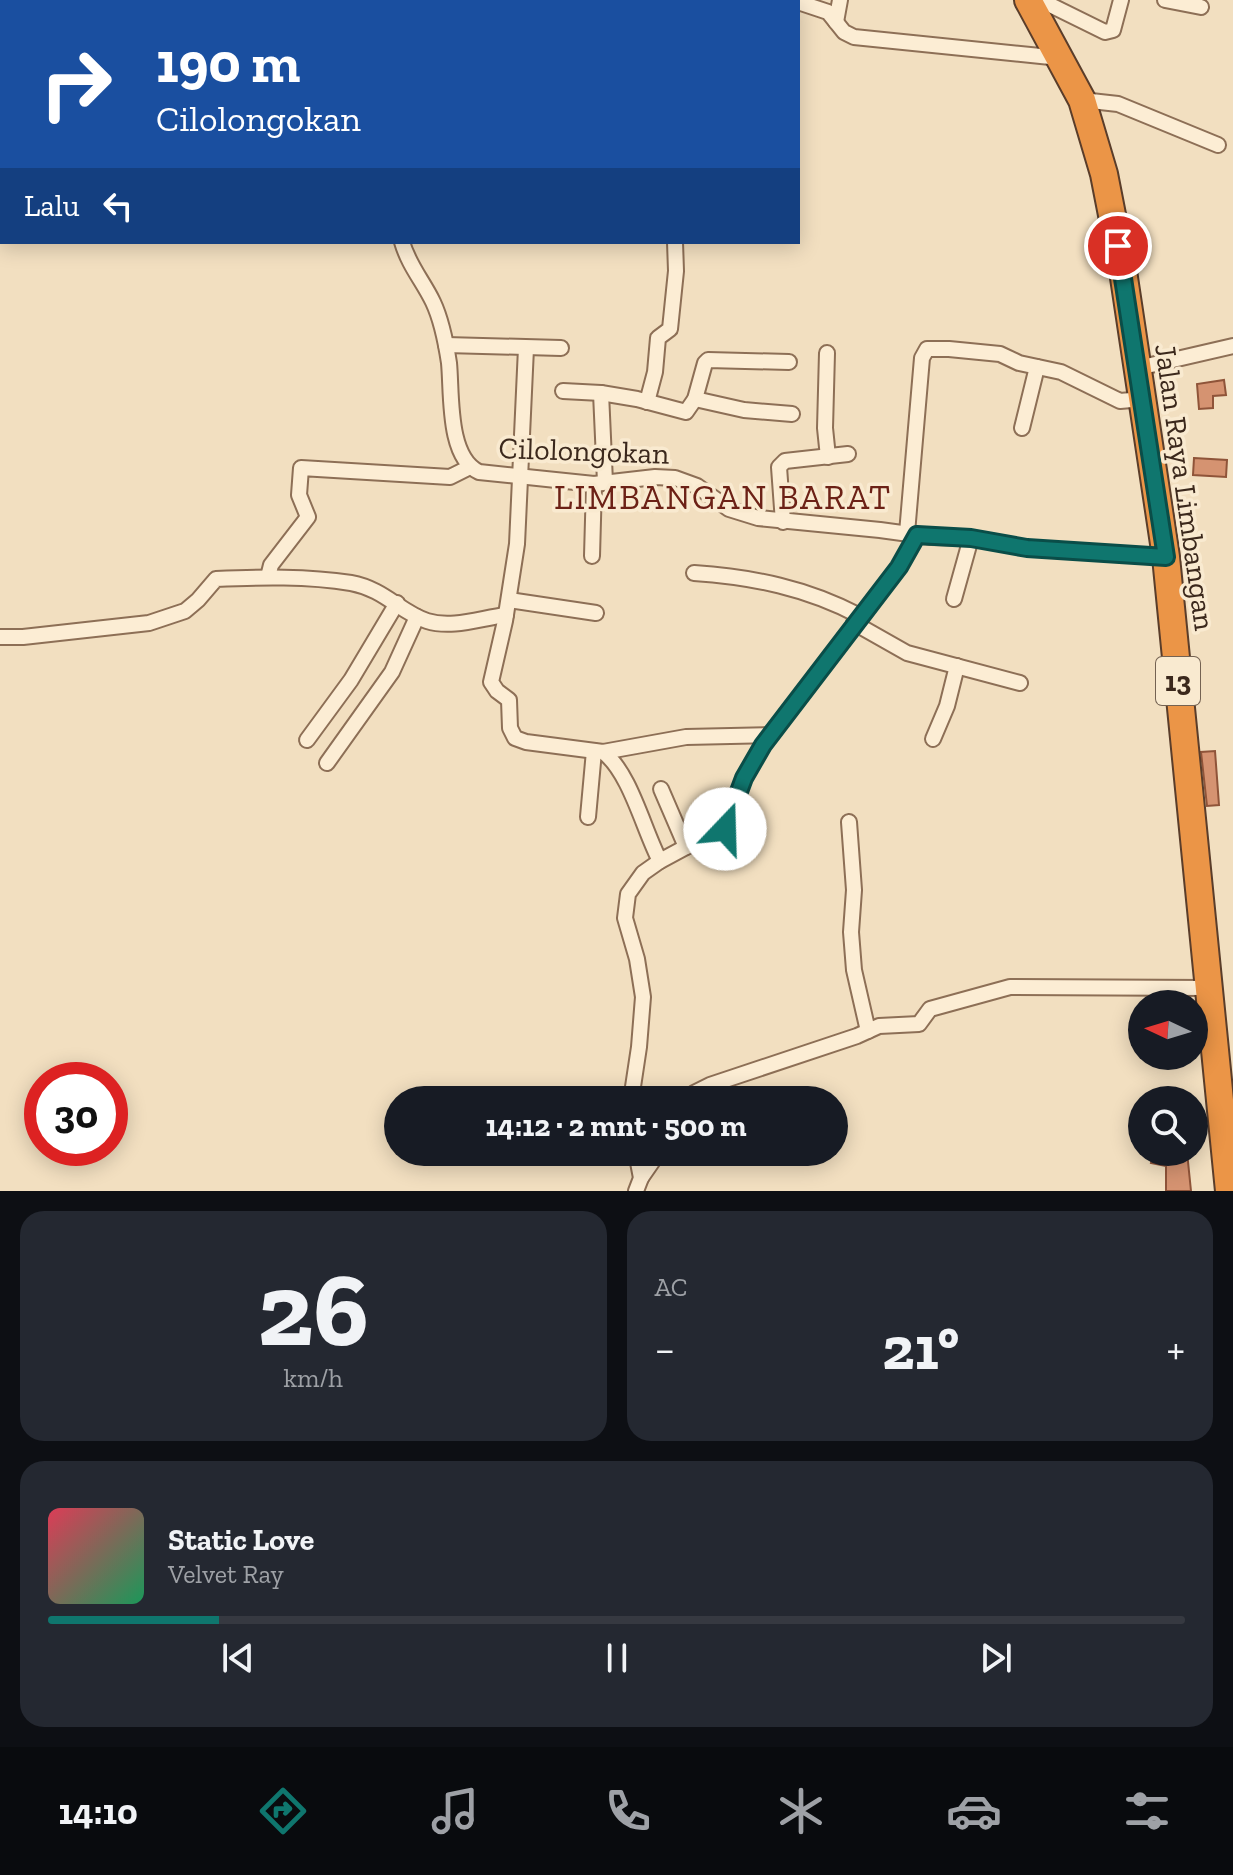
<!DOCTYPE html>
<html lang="id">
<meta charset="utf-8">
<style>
:root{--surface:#171b24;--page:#242831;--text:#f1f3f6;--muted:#9ea1a6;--line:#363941;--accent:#0f766e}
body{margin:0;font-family:"Zilla Slab",serif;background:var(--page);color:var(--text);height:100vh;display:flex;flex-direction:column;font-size:30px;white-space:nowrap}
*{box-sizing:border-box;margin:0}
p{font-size:26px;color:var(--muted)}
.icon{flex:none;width:44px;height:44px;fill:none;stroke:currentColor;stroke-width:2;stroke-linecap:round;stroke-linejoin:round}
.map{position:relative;height:1191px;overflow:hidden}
.panel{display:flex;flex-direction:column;gap:20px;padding:20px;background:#0d0f14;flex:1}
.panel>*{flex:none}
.hud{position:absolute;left:0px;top:0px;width:800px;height:244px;box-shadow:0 4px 20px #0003;background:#1a4fa0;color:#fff;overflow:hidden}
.needle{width:52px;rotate:274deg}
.buttons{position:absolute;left:1128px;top:990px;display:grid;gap:16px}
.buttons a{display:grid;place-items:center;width:80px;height:80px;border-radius:50%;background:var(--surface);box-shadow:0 4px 20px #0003;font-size:40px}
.speed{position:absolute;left:24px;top:1062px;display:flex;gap:16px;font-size:40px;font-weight:700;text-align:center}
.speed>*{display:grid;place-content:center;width:104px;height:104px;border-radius:50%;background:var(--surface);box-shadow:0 4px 20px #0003;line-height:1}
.speed .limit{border:12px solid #d22;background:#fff;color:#111}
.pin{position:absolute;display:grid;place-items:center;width:68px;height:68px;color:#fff;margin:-34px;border:4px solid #fff;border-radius:50%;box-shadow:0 2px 8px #0007}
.me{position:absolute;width:88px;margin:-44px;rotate:21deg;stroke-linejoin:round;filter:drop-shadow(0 0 6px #0008)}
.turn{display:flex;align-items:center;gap:28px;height:168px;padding:0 24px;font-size:36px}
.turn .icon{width:104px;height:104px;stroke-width:2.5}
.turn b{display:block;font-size:56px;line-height:68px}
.then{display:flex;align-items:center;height:76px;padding:0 24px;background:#0003;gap:16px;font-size:30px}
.big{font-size:60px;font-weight:700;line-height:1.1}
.panel .tile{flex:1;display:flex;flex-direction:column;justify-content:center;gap:12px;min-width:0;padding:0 28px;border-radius:24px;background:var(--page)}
.panel .dial{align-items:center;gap:0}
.dial b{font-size:104px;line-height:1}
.song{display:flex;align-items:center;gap:24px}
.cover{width:96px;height:96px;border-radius:12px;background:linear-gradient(135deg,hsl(350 70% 55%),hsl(150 70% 35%))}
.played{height:8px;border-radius:4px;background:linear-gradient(90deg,var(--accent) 15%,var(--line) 15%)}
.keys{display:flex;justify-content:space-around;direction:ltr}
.heat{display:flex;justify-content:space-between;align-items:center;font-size:44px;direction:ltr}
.panel .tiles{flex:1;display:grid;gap:20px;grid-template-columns:1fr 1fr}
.tile:last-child{grid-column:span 2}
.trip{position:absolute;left:384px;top:1086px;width:464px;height:80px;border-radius:40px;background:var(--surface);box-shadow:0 4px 20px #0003;font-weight:700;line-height:80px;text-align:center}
.dock{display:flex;height:128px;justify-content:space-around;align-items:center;background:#090b0e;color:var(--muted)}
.dock .icon{width:56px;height:56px}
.dock .on{color:var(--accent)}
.dock b{font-size:36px;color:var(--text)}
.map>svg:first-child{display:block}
.building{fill:#d59371;stroke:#8f5439;stroke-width:2}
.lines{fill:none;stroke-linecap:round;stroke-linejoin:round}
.street-casing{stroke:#8d6f56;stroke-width:18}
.highway-casing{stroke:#5a3d2a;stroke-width:30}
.street{stroke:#fcedd4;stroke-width:14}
.highway{stroke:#eb9547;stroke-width:26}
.route-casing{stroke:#0a4d48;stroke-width:20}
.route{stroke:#0f766e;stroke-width:14}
.labels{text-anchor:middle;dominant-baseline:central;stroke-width:7;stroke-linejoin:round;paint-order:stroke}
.shield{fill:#f9ead0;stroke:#746252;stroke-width:2}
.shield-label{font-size:28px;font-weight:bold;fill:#3b281c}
.street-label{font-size:30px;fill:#3b281c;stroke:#f9ead0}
.quarter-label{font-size:34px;letter-spacing:2px;fill:#6c2116;stroke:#f9ead0}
</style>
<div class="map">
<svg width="1233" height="1191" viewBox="0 0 1233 1191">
<rect width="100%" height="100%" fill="#f2dfc0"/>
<g class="building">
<path d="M 1224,380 L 1226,395 L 1213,396 L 1213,408 L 1199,409 L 1197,384 Z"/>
<path d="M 1194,458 L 1227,460 L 1226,477 L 1193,475 Z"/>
<path d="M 1215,751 L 1219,805 L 1207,806 L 1201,752 Z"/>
<path d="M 1154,1152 L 1169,1155 L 1169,1152 L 1187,1152 L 1191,1191 L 1166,1191 L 1166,1166 L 1151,1163 Z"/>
</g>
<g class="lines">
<defs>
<g id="street">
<path d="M 93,0 L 96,2"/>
<path d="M 778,0 L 795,2"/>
<path d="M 1040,0 L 1105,32 L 1113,30 L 1121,0"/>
<path d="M 1165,0 L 1201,7"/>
<path d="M 61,2 L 63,0"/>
<path d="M 425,2 L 430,0"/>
<path d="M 681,2 L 682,0"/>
<path d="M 798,2 L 828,12 L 844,32 L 854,37 L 1060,58"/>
<path d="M 836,22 L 840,0"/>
<path d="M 0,76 L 2,75"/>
<path d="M 1082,100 L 1118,104 L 1218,145"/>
<path d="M 402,242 C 409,266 423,281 433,302 C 442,321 446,343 449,363 C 452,393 447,457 479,472 L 594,484 L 655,477 L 675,478 L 697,486 L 729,509 L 758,518 L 880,530 L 931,537 L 971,538 L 1027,548 L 1166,557"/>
<path d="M 446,345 L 561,348"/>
<path d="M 526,348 L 517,544 L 505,621 L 491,682 L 497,691 L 509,700 L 510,728 L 515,738 L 526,742 L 603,752 C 630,772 644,831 660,861"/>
<path d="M 827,353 L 825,428 L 828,457"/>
<path d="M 1138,368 L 1233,346"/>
<path d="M 563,391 L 601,393 L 637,399 L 686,412 L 695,399 L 705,363 L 708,360 L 789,362"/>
<path d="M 601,393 L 605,482"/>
<path d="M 695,399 L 744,410 L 792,414"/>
<path d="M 647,402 L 655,372 L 658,338 L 670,329 L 676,271 L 675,242"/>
<path d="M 1022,428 L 1037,367"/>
<path d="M 783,522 L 779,467 L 785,461 L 848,454"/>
<path d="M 907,533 L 922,358 L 927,349 L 949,349 L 1000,354 L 1019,363 L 1061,372 L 1120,401 L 1143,399"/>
<path d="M 592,556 L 594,484"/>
<path d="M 694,573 C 753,577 807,588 860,616"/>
<path d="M 268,577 L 271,565 L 308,517 L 299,495 L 301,468 L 450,477 L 470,467"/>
<path d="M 954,599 L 971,538"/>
<path d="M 509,600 L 596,613"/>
<path d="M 854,623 L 907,653 L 1020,683"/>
<path d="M 0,637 L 23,637 L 149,623 L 185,611 L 198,600 L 216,579 C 261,577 307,576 351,583 C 384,589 400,612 427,621 C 452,629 481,618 506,615"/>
<path d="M 933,739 L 947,706 L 957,666"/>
<path d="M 307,740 L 351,680 L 397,603"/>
<path d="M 603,752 L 686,737 L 770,735"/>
<path d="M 327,763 L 392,672 L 417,617"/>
<path d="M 661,789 L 686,847"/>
<path d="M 588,817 L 594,751"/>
<path d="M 849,822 L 854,890 L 851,932 L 854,970 L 868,1031"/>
<path d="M 631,1100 L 639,1047 L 643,997 L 637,959 L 625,918 L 628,894 L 643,873 L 660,861 L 686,847 L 713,838 L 725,829 L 744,778 L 763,745 L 899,567 L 917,535"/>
<path d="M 689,1100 L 694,1093 L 710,1085 L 857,1036 L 879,1026 L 919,1024 L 930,1009 L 1010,987 L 1207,988"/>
<path d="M 636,1152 L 641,1178 L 636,1191"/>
<path d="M 641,1178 L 659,1152"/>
</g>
<path id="highway" d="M 1028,0 L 1082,100 L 1104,174 L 1123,271 L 1166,557 L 1229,1191"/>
</defs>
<use href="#street" class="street-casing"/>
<use href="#highway" class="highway-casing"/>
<use href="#street" class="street"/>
<use href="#highway" class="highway"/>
</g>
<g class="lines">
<defs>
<path id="route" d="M 725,829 L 744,778 L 763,745 L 899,567 L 917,535 L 971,538 L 1027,548 L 1166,557 L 1118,246"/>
</defs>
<use href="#route" class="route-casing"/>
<use href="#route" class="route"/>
</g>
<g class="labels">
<rect class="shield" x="1156" y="657" width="44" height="48" rx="6"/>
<g class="shield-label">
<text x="1178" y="681">13</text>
</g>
<g class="street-label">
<text transform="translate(584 451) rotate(2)">Cilolongokan</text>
<text transform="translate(1185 487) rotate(82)">Jalan Raya Limbangan</text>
</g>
<g class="quarter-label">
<text x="723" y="497">LIMBANGAN BARAT</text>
</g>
</g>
</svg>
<div class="buttons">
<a><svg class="needle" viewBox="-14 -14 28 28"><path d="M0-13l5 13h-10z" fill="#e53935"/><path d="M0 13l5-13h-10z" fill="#9ea1a6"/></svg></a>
<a><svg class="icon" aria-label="search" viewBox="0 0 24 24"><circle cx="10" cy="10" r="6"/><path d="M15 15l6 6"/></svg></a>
</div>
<div class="speed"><div class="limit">30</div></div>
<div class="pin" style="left:1118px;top:246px;background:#d93025"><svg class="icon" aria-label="arrive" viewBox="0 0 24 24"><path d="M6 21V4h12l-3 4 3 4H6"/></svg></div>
<svg class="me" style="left:725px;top:829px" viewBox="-20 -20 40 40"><circle r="19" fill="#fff"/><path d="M0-13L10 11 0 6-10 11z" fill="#0f766e"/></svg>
<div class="trip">14:12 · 2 mnt · 500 m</div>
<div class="hud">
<div class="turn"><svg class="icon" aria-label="right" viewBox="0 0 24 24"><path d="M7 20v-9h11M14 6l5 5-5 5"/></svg><div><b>190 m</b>Cilolongokan</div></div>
<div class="then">Lalu<svg class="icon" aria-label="left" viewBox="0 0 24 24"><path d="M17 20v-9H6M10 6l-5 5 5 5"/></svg></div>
</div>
</div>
<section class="panel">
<div class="tiles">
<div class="tile dial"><b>26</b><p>km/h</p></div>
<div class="tile"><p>AC</p>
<div class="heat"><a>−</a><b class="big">21°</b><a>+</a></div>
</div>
<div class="tile">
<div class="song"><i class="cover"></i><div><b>Static Love</b><p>Velvet Ray</p></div></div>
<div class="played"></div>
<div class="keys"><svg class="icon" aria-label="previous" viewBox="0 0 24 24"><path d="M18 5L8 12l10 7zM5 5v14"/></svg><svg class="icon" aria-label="pause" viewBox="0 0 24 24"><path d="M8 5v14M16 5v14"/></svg><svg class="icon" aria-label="next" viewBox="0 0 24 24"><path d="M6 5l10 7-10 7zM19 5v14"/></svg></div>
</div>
</div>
</section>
<nav class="dock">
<b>14:10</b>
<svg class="icon on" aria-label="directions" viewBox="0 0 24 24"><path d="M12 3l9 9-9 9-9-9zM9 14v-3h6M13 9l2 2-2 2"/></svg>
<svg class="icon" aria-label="music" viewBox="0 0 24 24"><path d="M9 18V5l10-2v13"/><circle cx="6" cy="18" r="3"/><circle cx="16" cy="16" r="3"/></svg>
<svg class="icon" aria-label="phone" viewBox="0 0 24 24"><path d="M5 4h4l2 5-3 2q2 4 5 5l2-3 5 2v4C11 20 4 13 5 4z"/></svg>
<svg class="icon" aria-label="climate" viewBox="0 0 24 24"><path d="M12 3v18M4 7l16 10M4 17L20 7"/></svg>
<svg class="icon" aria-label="car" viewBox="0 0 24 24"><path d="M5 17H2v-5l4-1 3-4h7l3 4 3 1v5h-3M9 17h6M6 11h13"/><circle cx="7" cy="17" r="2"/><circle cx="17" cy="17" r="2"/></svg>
<svg class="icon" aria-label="filters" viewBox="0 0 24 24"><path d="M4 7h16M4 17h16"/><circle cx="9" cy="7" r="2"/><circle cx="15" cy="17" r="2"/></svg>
</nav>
